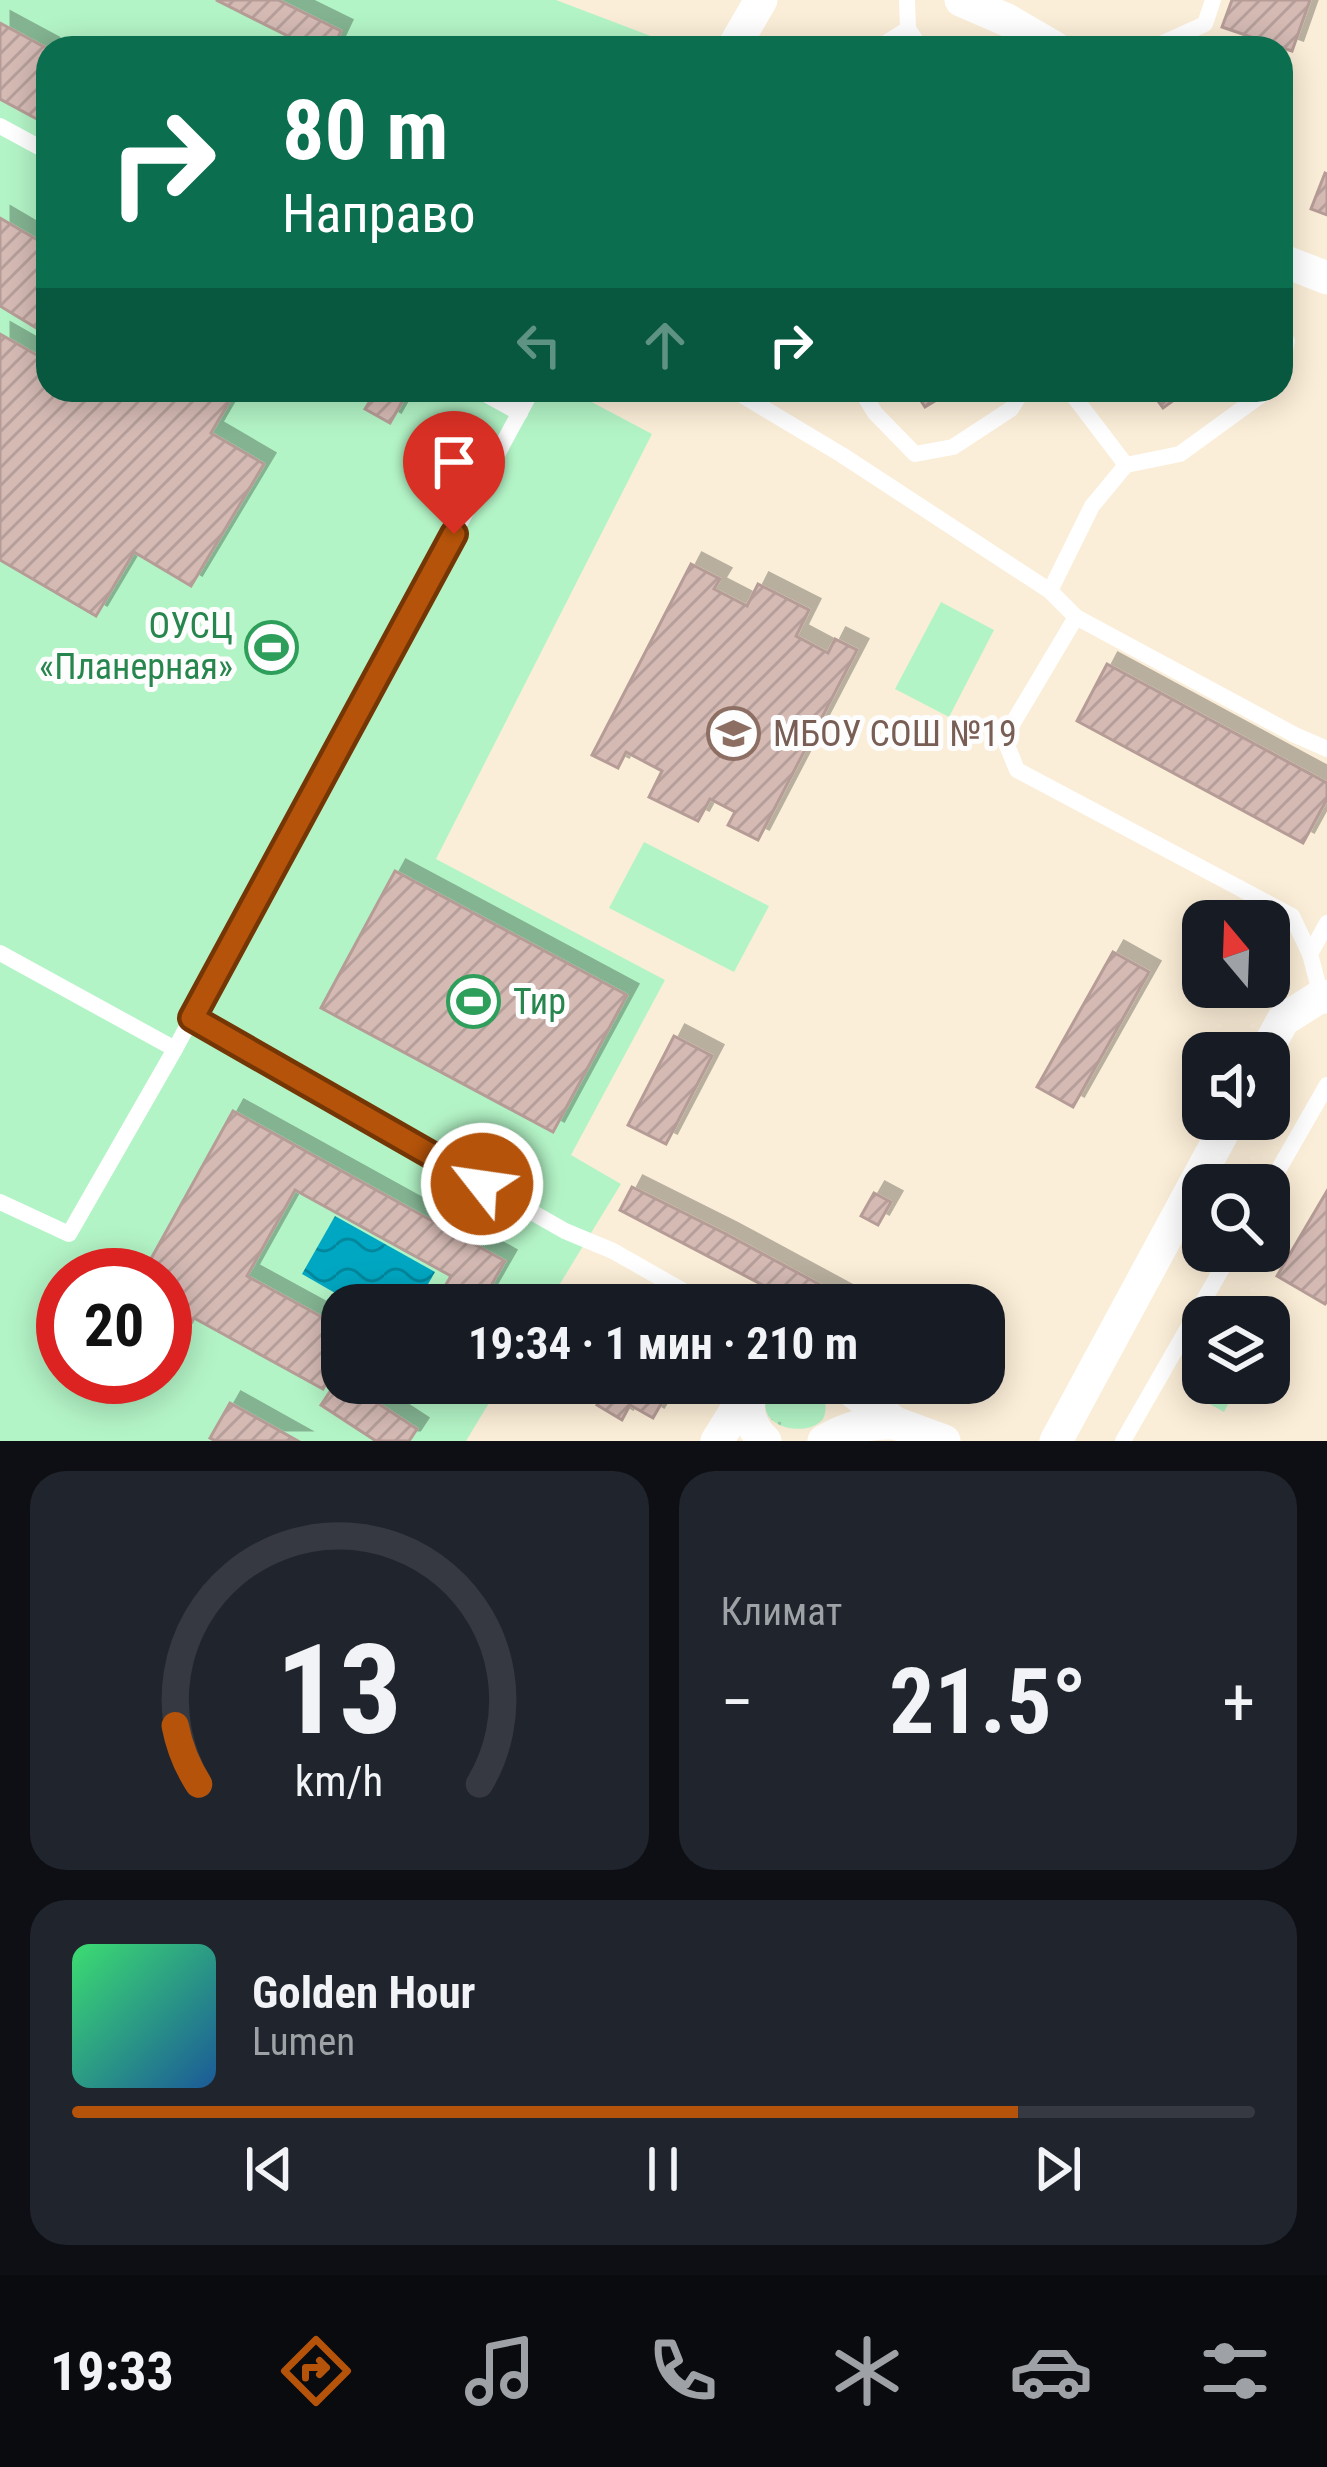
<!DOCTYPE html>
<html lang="ru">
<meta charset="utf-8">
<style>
:root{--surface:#171b24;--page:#20242c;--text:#f1f3f6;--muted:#9ea1a6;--line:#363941;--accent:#b45309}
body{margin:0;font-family:"Roboto Condensed",sans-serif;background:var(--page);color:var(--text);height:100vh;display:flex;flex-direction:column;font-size:45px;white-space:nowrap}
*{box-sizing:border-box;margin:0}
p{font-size:39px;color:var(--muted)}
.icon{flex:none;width:66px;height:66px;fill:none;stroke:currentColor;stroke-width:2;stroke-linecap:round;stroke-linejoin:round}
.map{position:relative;height:1441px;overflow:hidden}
.panel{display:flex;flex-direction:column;gap:30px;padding:30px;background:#0d0f14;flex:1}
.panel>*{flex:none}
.banner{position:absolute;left:36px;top:36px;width:1257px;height:366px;border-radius:36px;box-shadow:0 6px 30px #0003;background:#0b6e4f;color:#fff;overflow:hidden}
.needle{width:78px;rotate:341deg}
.controls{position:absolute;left:1182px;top:900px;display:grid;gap:24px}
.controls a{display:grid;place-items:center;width:108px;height:108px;border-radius:24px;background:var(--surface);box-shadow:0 6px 30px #0003;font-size:60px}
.speed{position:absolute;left:36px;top:1248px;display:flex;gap:24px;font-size:60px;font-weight:700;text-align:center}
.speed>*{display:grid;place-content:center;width:156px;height:156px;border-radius:50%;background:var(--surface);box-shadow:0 6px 30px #0003;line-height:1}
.speed .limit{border:18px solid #d22;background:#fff;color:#111}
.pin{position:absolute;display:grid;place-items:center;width:102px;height:102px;color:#fff;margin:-123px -51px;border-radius:50% 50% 50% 0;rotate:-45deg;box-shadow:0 0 12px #0007}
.pin .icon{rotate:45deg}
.me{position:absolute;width:132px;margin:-66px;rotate:300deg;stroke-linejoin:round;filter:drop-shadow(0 0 9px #0008)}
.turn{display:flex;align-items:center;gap:42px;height:252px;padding:0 48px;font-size:54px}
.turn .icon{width:156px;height:156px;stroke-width:2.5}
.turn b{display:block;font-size:84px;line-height:102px}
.lanes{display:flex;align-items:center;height:114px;padding:0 48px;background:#0003;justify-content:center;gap:60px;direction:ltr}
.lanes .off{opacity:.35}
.big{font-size:90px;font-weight:700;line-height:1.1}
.panel .widget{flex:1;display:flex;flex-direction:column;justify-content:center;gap:18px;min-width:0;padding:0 42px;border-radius:36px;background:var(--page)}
.panel .dial{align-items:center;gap:0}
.dial svg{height:312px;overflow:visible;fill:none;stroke:var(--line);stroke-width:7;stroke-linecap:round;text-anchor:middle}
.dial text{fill:var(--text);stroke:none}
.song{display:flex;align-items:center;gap:36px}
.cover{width:144px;height:144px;border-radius:18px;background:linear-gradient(135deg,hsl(140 70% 55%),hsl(210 70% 35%))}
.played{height:12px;border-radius:6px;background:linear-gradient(90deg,var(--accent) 80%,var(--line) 80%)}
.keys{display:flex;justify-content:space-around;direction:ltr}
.heat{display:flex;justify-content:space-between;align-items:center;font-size:66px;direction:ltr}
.panel .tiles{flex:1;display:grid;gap:30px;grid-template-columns:1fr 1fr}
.widget:last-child{grid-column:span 2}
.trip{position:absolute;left:321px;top:1284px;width:684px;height:120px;border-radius:36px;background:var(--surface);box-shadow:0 6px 30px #0003;font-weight:700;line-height:120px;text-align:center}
.tab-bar{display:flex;height:192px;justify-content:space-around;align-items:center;background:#090b0e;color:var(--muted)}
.tab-bar .icon{width:84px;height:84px}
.tab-bar .selected{color:var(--accent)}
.tab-bar b{font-size:54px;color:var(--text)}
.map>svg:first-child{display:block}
.grass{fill:url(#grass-tufts)}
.park{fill:url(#park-crowns)}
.pitch{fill:#b3f4c6;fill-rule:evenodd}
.water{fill:url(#water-waves)}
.building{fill:url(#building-hatch);stroke:#b69c96;stroke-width:3;filter:url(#shadow)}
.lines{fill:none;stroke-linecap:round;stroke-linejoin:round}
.lane{stroke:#fff;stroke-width:16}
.street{stroke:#fff;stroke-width:33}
.route-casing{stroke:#753606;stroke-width:30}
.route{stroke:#b45309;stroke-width:21}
.labels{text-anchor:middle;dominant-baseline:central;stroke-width:10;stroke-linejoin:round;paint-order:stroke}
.leisure-label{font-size:36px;fill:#27864d;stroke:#fdfdfd;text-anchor:end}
.education-label{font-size:36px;fill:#785e54;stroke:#fdfdfd;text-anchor:start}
</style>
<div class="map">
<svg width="1327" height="1441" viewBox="0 0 1327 1441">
<defs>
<pattern id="grass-tufts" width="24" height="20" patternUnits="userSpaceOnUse" patternTransform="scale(3)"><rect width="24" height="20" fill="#b3f4c6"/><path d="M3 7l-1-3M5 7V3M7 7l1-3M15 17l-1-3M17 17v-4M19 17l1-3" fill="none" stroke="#9ad0a9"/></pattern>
<pattern id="park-crowns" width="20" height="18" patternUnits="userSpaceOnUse" patternTransform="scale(3)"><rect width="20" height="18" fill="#b3f4c6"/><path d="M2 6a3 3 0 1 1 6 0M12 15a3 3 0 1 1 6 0" fill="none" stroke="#9ad0a9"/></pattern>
<pattern id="water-waves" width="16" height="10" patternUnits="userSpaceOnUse" patternTransform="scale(3)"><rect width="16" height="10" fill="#00a7c2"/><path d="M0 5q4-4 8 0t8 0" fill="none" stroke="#02879c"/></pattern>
<pattern id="building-hatch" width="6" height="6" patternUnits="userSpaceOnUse" patternTransform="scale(3)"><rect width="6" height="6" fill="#d5bab4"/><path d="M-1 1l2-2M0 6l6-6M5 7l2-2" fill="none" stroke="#b69f9a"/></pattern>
<filter id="shadow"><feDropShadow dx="11" dy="-11" stdDeviation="0" flood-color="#0004"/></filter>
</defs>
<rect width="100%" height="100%" fill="#fbeed8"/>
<path class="grass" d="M 775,1383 L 816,1383 C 824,1394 829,1406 823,1419 C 806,1441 741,1425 775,1383 Z"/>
<path class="park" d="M 1205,1383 L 1239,1383 L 1224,1412 L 1197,1397 Z"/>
<g class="pitch">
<path d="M 0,0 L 556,0 L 677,46 L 676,48 L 48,48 L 48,390 L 569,390 L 652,434 L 436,859 L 665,980 L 571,1155 L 621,1184 L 547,1305 L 342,1305 L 342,1383 L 501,1383 L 466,1441 L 0,1441 ZM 63,1275 L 165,1275 L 165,1377 L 63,1377 Z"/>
<path d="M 941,602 L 994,630 L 949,717 L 895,689 Z"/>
<path d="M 644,842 L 769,906 L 734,972 L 609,908 Z"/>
</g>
<path class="water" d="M 335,1216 L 435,1272 L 416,1305 L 356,1305 L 302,1274 Z"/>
<g class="building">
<path d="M 216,0 L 278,0 L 341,31 L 333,48 L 312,48 Z"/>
<path d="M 1232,0 L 1310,0 L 1292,51 L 1222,27 Z"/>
<path d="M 0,23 L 48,49 L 48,125 L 0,99 Z"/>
<path d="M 1325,173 L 1327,174 L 1327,215 L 1311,209 Z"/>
<path d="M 0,218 L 48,246 L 48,335 L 0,306 Z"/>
<path d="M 0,334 L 42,358 L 48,348 L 48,390 L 236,390 L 211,433 L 264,464 L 191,586 L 134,552 L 96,616 L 0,560 Z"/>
<path d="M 377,390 L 402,402 L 390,423 L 365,409 Z"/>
<path d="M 914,390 L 953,390 L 925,407 Z"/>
<path d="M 1150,390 L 1188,390 L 1163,408 Z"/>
<path d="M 691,564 L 720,579 L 714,589 L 747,606 L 758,584 L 809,610 L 796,636 L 828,653 L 835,639 L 857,650 L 758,840 L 728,825 L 735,812 L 710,799 L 698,821 L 649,797 L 662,771 L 626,752 L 618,768 L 592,755 Z"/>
<path d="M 1107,664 L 1327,783 L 1327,799 L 1303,843 L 1077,721 Z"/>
<path d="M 395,871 L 627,995 L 553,1132 L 321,1008 Z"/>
<path d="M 1113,952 L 1149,972 L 1073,1107 L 1037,1087 Z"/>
<path d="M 674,1036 L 712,1056 L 666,1144 L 628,1125 Z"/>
<path d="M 233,1111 L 505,1261 L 480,1305 L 434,1305 L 451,1276 L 295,1190 L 247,1276 L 342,1328 L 342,1355 L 323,1389 L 194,1318 L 192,1322 L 165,1308 L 165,1275 L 142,1275 Z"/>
<path d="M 632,1187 L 726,1234 L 852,1302 L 850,1305 L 800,1305 L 776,1292 L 620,1210 Z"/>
<path d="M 1327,1191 L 1327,1301 L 1325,1304 L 1277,1276 Z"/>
<path d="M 874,1193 L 891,1202 L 878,1225 L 861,1216 Z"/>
<path d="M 339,1378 L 342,1383 L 347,1383 L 417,1429 L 409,1441 L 376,1441 L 321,1405 Z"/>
<path d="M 609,1383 L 673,1383 L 653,1418 L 630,1405 L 622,1420 L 597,1405 Z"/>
<path d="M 230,1403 L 298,1441 L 216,1441 L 210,1438 Z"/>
</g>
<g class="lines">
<g class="lane">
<path d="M 908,29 L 921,48"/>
<path d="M 878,48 L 908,29 L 907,0"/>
<path d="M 1152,48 L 1205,24 L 1213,0"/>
<path d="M 0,126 L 48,152"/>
<path d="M 1281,334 L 1287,341 L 1281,369"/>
<path d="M 478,390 L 520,413"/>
<path d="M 739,390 L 745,397 L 842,455 L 1050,591 L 1076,617 L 1295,735 L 1327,749"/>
<path d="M 861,390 L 875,413 L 915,454 L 953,447 L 1011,409 L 1023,390"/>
<path d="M 1126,465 L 1180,454 L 1268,390"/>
<path d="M 1050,591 L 1092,506 L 1126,465 L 1069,390"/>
<path d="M 1076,617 L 1004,738 L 1017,770 L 1292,916 L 1310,954"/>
<path d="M 0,953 L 175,1049"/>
<path d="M 1321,996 L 1310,954 L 1327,923"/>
<path d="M 192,1018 L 565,1231 L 613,1251 L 708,1305"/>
<path d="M 1269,1186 L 1327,1085"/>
<path d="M 0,1202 L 69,1234 L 175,1049 L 532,390"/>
<path d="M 1123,1441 L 1232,1251"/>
</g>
<g class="street">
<path d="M 961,0 L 1007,20 L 1055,48"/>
<path d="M 733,48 L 761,0"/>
<path d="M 1281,260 L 1327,278"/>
<path d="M 1265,1053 L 1283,1020 L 1321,996 L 1327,997"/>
<path d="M 842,1383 L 895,1423 L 944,1441"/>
<path d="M 752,1385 C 745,1407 748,1425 765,1441"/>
<path d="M 717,1441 L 753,1383"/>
<path d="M 824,1441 C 848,1427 868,1422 895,1423"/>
<path d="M 1056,1441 L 1230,1119"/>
</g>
</g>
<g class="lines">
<defs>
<path id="route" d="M 454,534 L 192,1018 L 482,1184"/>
</defs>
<use href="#route" class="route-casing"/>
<use href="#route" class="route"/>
</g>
<defs>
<symbol id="stadium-ring" viewBox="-11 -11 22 22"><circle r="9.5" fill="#fdfdfd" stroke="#2e9e5b" stroke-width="1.5"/><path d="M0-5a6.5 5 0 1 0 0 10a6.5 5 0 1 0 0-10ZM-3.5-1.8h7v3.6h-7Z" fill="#2e9e5b"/></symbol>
<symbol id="school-ring" viewBox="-11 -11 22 22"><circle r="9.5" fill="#fdfdfd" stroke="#8d6e63" stroke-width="1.5"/><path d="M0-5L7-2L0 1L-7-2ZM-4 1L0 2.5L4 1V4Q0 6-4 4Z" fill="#8d6e63"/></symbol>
</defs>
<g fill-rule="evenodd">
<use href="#stadium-ring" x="242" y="618" width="59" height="59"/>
<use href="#school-ring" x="704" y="704" width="59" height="59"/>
<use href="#stadium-ring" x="444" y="972" width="59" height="59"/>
</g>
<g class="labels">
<g class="leisure-label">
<text x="233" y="626">ОУСЦ<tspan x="233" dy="41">«Планерная»</tspan></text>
<text x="513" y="1002" text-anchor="start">Тир</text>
</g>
<g class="education-label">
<text x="773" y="734">МБОУ СОШ №19</text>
</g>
</g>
</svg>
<div class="controls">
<a><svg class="needle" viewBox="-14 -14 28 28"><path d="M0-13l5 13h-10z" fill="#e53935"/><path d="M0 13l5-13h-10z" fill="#9ea1a6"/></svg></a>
<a><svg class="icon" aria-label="sound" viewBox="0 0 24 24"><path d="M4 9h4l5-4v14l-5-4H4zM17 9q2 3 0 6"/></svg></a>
<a><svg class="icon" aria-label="search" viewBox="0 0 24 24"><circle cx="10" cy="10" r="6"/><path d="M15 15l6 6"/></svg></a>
<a><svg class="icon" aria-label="layers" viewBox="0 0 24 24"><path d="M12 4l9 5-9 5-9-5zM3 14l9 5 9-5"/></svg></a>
</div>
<div class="speed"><div class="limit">20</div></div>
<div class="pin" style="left:454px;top:534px;background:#d93025"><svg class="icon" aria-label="arrive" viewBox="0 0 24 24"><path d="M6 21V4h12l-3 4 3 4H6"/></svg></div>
<svg class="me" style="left:482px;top:1184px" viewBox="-20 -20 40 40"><circle r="17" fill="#b45309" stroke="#fff" stroke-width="3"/><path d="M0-11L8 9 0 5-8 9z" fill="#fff"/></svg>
<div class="trip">19:34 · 1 мин · 210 m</div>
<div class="banner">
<div class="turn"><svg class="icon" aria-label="right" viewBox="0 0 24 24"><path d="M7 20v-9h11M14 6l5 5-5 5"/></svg><div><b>80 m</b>Направо</div></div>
<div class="lanes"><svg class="icon off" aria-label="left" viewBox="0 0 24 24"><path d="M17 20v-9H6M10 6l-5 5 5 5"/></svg><svg class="icon off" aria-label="ahead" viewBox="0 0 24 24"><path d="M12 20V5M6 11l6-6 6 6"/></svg><svg class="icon" aria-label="right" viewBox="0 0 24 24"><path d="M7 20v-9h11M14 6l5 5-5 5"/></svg></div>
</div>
</div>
<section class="panel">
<div class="tiles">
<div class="widget dial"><svg viewBox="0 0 100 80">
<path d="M14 69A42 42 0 1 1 86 69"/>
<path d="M14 69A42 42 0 0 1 8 54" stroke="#b45309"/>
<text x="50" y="56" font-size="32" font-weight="700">13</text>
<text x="50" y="72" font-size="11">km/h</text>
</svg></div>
<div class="widget"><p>Климат</p>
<div class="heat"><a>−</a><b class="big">21.5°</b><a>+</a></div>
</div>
<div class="widget">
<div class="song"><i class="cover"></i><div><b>Golden Hour</b><p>Lumen</p></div></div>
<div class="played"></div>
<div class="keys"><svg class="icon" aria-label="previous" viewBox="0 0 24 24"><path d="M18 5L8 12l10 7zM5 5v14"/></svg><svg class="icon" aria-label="pause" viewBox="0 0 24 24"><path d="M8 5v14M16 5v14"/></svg><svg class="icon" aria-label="next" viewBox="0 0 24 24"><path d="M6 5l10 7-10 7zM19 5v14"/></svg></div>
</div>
</div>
</section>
<nav class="tab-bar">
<b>19:33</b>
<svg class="icon selected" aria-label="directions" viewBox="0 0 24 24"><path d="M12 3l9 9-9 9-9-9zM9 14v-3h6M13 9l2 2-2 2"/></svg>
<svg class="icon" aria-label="music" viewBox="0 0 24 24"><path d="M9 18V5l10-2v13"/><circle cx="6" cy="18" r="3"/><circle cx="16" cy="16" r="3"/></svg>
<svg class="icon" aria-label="phone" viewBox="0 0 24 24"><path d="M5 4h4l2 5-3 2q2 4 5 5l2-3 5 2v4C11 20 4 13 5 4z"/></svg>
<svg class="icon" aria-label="climate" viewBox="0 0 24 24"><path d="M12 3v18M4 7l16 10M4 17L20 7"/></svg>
<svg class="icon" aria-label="car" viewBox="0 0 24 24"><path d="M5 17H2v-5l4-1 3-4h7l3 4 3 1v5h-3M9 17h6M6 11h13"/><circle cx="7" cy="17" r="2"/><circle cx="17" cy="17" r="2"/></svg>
<svg class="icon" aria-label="filters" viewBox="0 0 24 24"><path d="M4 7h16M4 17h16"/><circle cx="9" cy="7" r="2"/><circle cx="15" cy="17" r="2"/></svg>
</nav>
